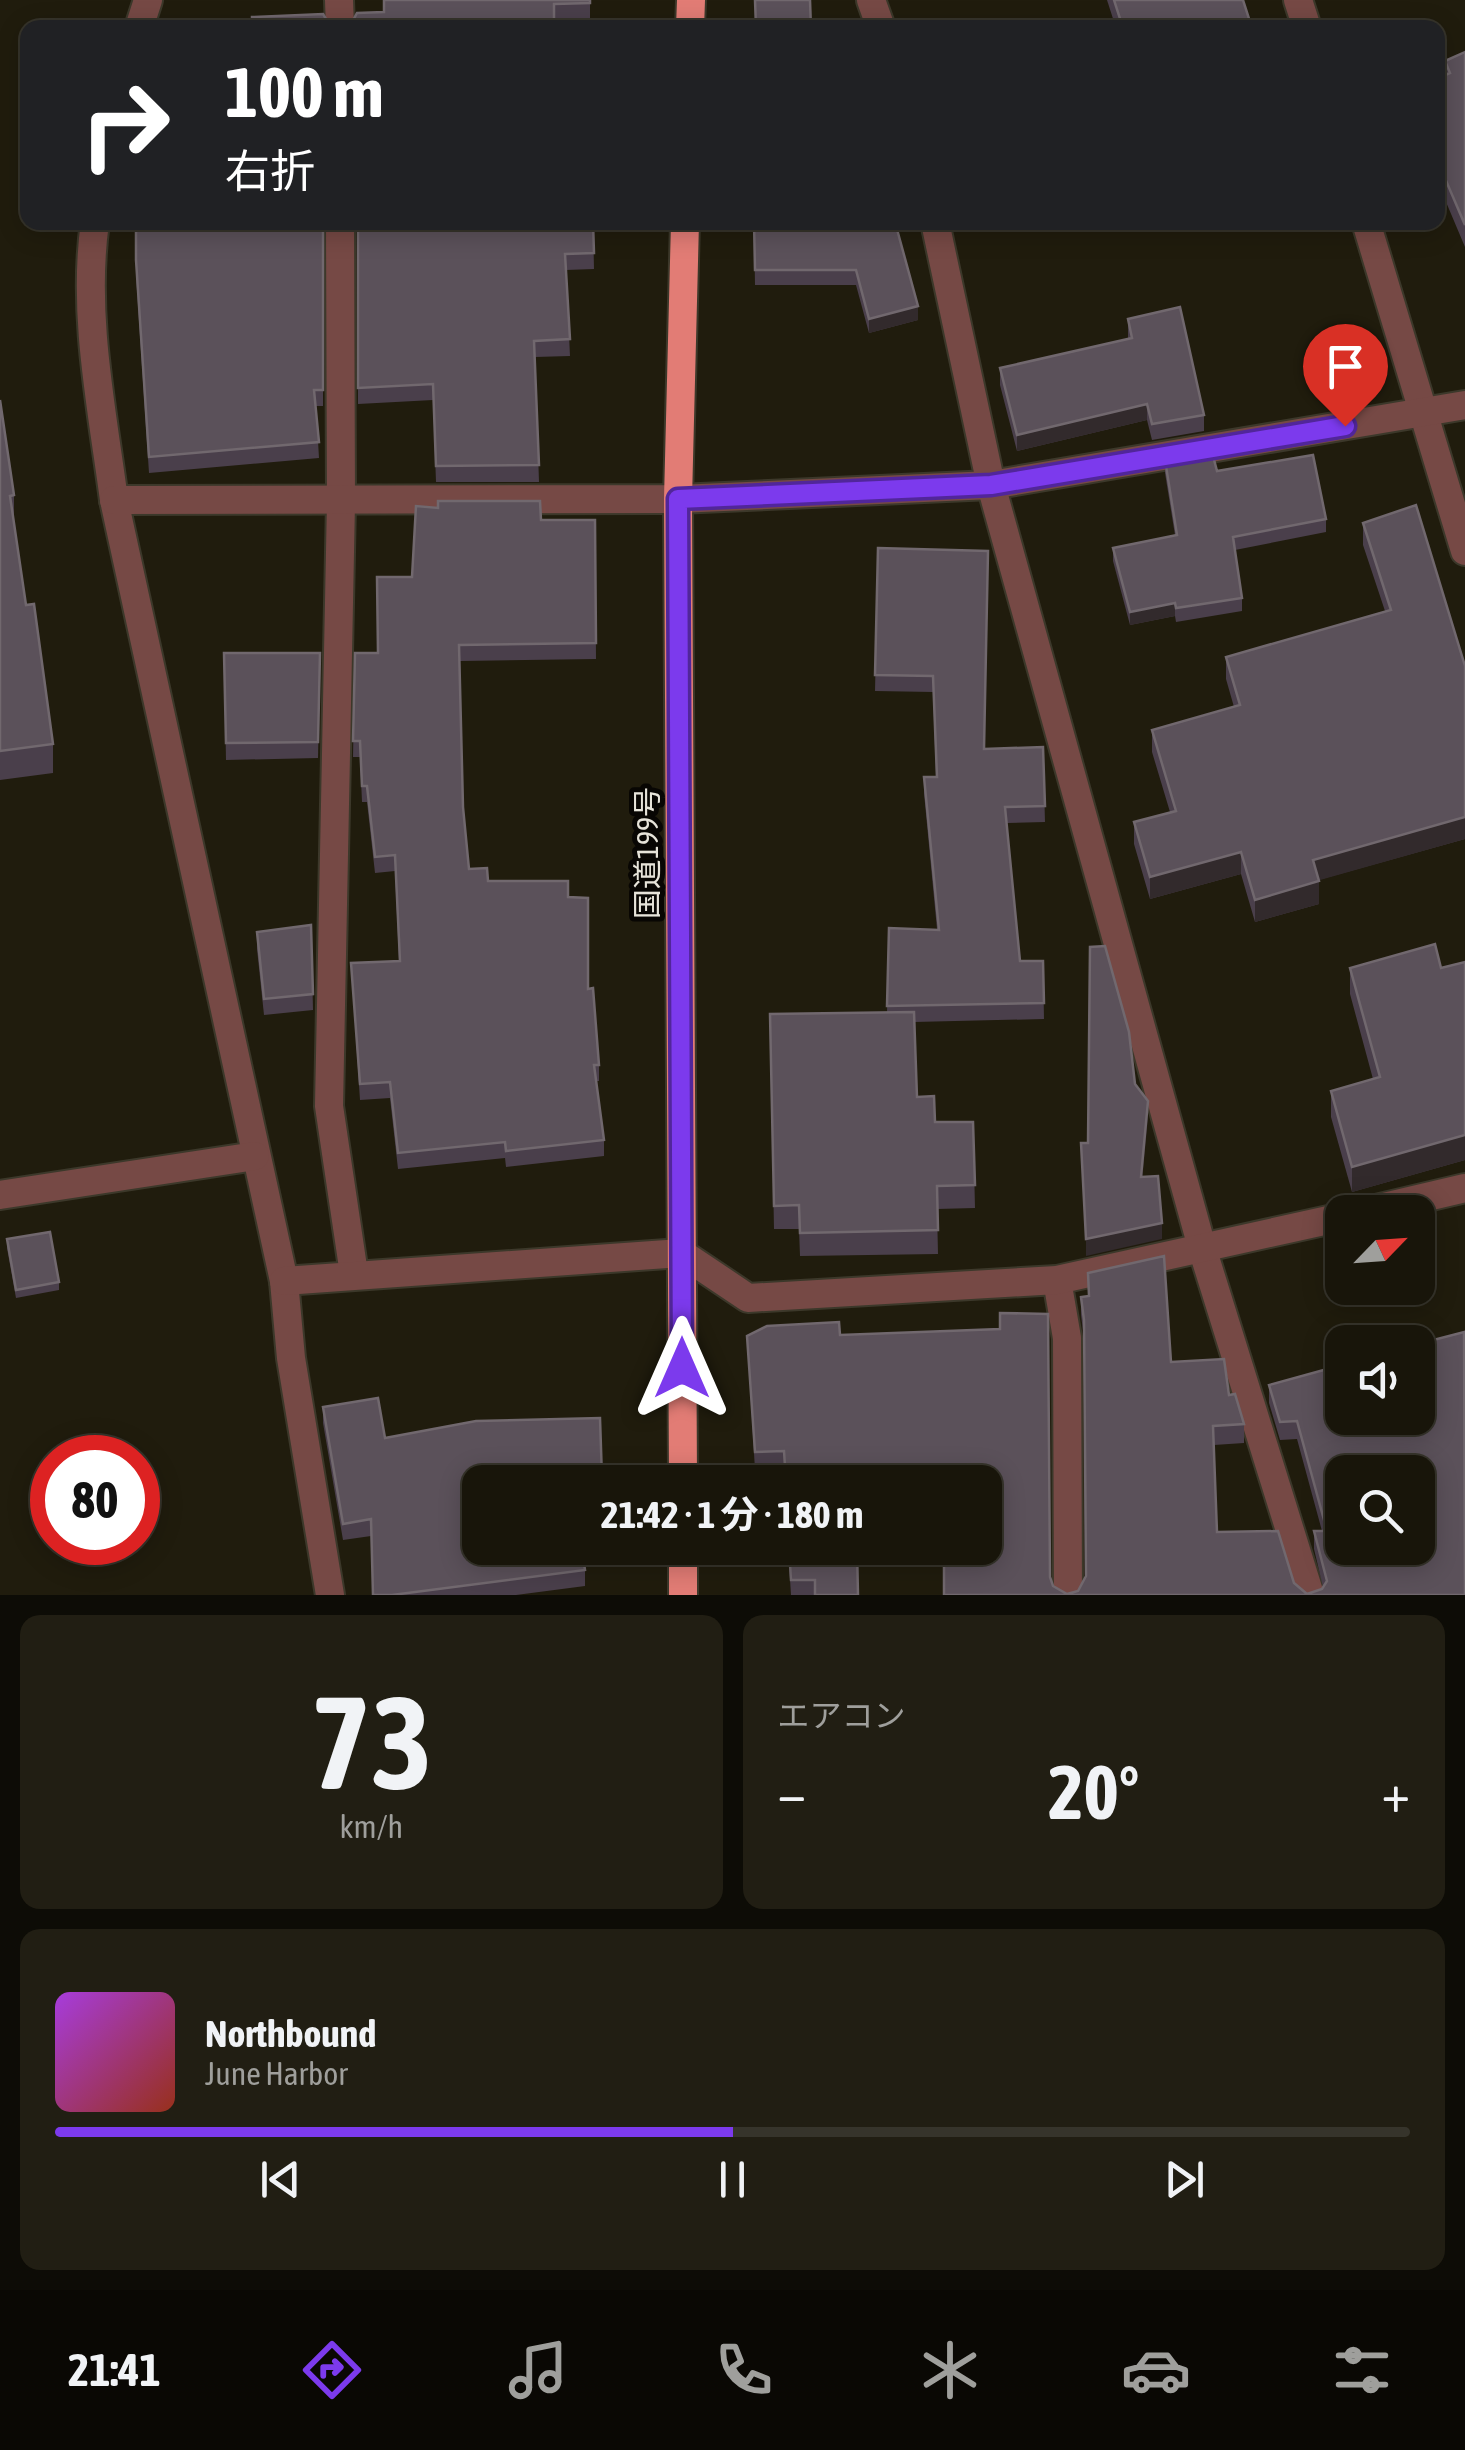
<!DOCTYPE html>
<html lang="ja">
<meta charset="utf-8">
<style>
:root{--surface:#18150a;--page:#211e13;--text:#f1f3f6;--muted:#9f9f9c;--line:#36342b;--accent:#7c3aed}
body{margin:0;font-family:"Asap Condensed","Noto Sans JP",sans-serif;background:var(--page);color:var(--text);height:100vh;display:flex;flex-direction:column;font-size:38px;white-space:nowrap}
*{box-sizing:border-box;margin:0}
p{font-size:32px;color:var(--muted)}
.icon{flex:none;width:55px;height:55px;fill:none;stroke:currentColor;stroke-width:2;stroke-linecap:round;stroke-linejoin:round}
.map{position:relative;height:1595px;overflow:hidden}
.details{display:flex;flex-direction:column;gap:20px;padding:20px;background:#0d0c06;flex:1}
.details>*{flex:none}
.guide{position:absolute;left:20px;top:20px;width:1425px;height:210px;border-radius:20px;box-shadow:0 5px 25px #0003,0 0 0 2px var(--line);background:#202124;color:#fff;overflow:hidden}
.needle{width:65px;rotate:65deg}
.controls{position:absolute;left:1325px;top:1195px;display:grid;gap:20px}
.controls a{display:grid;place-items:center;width:110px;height:110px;border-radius:20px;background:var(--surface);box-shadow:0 5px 25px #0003,0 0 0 2px var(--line);font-size:50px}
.speed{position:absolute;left:30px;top:1435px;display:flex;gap:20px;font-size:50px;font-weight:700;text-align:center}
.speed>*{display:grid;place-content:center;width:130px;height:130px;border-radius:50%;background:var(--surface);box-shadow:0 5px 25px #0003,0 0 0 2px var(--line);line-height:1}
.speed .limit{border:15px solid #d22;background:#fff;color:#111}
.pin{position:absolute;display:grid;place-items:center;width:85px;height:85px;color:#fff;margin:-102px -42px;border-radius:50% 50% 50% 0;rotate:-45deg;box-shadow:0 0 10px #0007}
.pin .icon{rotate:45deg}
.me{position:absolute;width:110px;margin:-55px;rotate:0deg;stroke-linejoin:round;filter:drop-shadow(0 0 8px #0008)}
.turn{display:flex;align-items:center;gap:35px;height:210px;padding:0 40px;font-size:45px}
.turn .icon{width:130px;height:130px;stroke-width:2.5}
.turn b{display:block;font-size:70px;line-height:85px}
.big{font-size:75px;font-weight:700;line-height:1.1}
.details .widget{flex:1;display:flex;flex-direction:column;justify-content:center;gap:15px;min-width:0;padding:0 35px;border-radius:20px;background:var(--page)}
.details .dial{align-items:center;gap:0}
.dial b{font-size:130px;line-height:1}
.song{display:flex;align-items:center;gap:30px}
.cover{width:120px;height:120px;border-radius:15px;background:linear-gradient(135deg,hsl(280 70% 55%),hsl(10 70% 35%))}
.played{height:10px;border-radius:5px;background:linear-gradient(90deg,var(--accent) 50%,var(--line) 50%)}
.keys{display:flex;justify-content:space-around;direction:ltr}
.heat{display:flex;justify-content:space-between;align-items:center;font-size:55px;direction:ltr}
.details .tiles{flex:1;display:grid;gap:20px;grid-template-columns:1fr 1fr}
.widget:last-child{grid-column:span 2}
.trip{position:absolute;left:462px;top:1465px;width:540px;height:100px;border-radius:20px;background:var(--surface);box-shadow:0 5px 25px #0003,0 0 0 2px var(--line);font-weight:700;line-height:100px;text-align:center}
.dock{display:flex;height:160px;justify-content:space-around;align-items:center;background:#0a0804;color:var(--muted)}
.dock .icon{width:70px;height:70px}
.dock .active{color:var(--accent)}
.dock b{font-size:45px;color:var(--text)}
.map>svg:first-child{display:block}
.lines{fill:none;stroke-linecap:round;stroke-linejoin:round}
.minor-casing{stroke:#3c382a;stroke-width:32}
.trunk-casing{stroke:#3c382a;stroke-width:32}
.minor{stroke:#764945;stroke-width:28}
.trunk{stroke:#e27c75;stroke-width:28}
.wall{fill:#4a3f4b;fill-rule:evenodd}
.shaded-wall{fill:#322a2c}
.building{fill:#5b515a;stroke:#71686e;stroke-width:2.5;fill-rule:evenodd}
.route-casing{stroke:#51269a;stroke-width:25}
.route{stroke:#7c3aed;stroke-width:18}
.labels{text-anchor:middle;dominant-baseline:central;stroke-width:10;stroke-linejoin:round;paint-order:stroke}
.street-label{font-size:30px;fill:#e7e4da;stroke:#080603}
</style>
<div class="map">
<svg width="1465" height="1595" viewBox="0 0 1465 1595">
<rect width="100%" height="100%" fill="#201c0d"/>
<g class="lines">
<defs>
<g id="minor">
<path d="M 339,0 L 340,28"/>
<path d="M 871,0 L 881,28"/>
<path d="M 1298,0 L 1307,28"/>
<path d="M 139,28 L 148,0"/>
<path d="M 95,222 C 82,314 102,409 114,500 L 284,1281 L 291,1358 L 330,1595"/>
<path d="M 340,222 L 341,502 L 329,1106 L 354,1274"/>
<path d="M 935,222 L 991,485 L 1203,1251 L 1310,1595"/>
<path d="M 1366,222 L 1465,551"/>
<path d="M 114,500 L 678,499 L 991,485 L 1465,405"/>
<path d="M 0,1195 L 255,1156"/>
<path d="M 1363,1212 L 1465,1188"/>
<path d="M 1057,1280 L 1067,1338 L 1068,1595"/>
<path d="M 284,1281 L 681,1253 L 748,1298 L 1057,1280 L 1342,1217"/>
</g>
<g id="trunk">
<path d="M 690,28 L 691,0"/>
<path d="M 683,1482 L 678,499 L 685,222"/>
<path d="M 683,1548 L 683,1595"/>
</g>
</defs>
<use href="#minor" class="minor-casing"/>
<use href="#trunk" class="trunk-casing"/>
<use href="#minor" class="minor"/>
<use href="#trunk" class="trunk"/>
</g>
<g class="wall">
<path d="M 383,0 L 590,0 L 590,20 L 554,20 L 384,12 Z"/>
<path d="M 1107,0 L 1243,0 L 1252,28 L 1116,28 Z"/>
<path d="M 1465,52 L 1465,247 L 1438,183 L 1438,78 L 1445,75 L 1445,61 Z"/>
<path d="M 136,222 L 323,222 L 323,406 L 316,406 L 319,458 L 149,473 L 136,276 Z"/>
<path d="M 358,222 L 593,222 L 594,269 L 566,270 L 570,356 L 535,357 L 539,482 L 436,482 L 433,400 L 358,404 Z"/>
<path d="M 754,222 L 895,222 L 918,320 L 869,333 L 856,285 L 755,285 Z"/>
<path d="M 1128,319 L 1204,415 L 1204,431 L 1152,440 L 1147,420 L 1017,451 L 1000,385 L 1000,368 L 1128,339 Z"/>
<path d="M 0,400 L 14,495 L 14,524 L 26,605 L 53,744 L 53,773 L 0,780 Z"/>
<path d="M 1165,460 L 1217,471 L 1326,519 L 1326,532 L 1235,550 L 1242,598 L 1242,611 L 1176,622 L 1175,616 L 1130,625 L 1113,561 L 1113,548 L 1175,535 L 1165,473 Z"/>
<path d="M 541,520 L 595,520 L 596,659 L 460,661 L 463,807 L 469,869 L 488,881 L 568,897 L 588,989 L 599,1065 L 599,1081 L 596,1081 L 604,1140 L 604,1156 L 506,1167 L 505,1158 L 398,1169 L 390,1098 L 360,1100 L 351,963 L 399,961 L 395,871 L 375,873 L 367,802 L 362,802 L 360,757 L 353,757 L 355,653 L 378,653 L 412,577 Z"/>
<path d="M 1363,523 L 1465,839 L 1318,880 L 1319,904 L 1255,922 L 1241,874 L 1150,899 L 1134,844 L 1134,822 L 1170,812 L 1152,752 L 1152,730 L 1234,707 L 1226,679 L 1226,657 L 1385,611 L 1363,545 Z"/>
<path d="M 878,548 L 984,749 L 1043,747 L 1045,822 L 1007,823 L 1020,961 L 1043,961 L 1044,1019 L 914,1022 L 917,1097 L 935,1122 L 973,1122 L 975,1208 L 937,1209 L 938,1254 L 800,1256 L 799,1229 L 774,1229 L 770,1014 L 887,1012 L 889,928 L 937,929 L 924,793 L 924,777 L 936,777 L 933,692 L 875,691 Z"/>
<path d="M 224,653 L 320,653 L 318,758 L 226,760 Z"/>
<path d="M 311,925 L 313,1010 L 264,1015 L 257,949 L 257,932 Z"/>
<path d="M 1465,962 L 1465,1160 L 1352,1192 L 1331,1117 L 1331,1091 L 1373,1079 L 1350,994 L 1350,968 L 1441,968 Z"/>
<path d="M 7,1239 L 59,1282 L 59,1290 L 16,1298 L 7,1248 Z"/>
<path d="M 1164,1256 L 1171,1362 L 1224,1359 L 1229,1395 L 1235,1394 L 1244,1424 L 1244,1443 L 1214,1445 L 1217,1532 L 1278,1531 L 1294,1583 L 1307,1594 L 1322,1589 L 1323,1587 L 1314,1549 L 1314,1531 L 1322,1531 L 1297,1439 L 1280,1440 L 1269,1403 L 1269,1385 L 1342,1365 L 1342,1418 L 1418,1418 L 1418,1344 L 1464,1332 L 1465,1595 L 944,1595 L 944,1548 L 985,1548 L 985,1482 L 785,1482 L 784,1469 L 755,1470 L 747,1336 L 767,1326 L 839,1322 L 840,1335 L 1000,1329 L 1000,1313 L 1048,1314 L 1050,1577 L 1053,1586 L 1067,1594 L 1078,1591 L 1085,1577 L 1084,1338 L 1081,1315 L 1081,1297 L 1088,1296 L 1088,1273 ZM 1342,1472 L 1418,1472 L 1418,1548 L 1342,1548 Z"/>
<path d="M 323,1407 L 385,1438 L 600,1418 L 602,1482 L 480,1482 L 585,1570 L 585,1586 L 516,1595 L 373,1595 L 371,1536 L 343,1540 L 323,1423 Z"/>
<path d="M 788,1548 L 857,1548 L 858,1595 L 791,1595 Z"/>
</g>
<g class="shaded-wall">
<path d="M 918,306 L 918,320 L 869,333 L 869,319 Z"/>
<path d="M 1147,404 L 1147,420 L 1017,451 L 1017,435 Z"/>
<path d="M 1175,603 L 1175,616 L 1130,625 L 1130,612 Z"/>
<path d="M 1465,817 L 1465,839 L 1313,882 L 1313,860 Z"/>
<path d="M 1241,852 L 1241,874 L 1150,899 L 1150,877 Z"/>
<path d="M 1319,881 L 1319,904 L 1255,922 L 1255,900 Z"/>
<path d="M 1148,1101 L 1148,1117 L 1141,1193 L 1141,1177 Z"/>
<path d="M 1465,1135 L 1465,1160 L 1352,1192 L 1352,1167 Z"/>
<path d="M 1162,1223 L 1162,1239 L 1086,1256 L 1086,1239 Z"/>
</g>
<g class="building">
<path d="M 384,0 L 590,0 L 590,3 L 554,4 L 554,28 L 345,28 L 350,26 L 357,13 L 384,12 Z"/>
<path d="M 755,0 L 810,0 L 811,28 L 756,28 Z"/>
<path d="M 1114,0 L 1243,0 L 1252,28 L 1123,28 Z"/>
<path d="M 323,14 L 331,27 L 334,28 L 252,28 L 252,17 Z"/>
<path d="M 1465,52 L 1465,225 L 1438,162 L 1438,78 L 1450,73 L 1445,61 Z"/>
<path d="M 136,222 L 323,222 L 323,390 L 314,390 L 319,442 L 149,457 L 136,260 Z"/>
<path d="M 358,222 L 593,222 L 594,253 L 565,254 L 570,339 L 534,341 L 539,465 L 436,466 L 433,384 L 358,388 Z"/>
<path d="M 754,222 L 895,222 L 918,306 L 869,319 L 856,270 L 755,270 Z"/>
<path d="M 1180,307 L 1204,415 L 1152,424 L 1147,404 L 1017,435 L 1000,368 L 1132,338 L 1128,319 Z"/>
<path d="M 0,400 L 14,495 L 10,496 L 26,605 L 34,604 L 53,744 L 0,751 Z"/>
<path d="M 1212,452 L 1217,471 L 1313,455 L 1326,519 L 1233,537 L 1242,598 L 1176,608 L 1175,603 L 1130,612 L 1113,548 L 1177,535 L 1165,460 Z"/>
<path d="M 438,501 L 540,501 L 541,520 L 595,520 L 596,643 L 459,645 L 463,807 L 469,869 L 487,868 L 488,881 L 568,881 L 568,897 L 588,898 L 588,989 L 593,988 L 599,1065 L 594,1065 L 604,1140 L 506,1151 L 505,1142 L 398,1153 L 390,1082 L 360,1084 L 351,963 L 400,961 L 395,855 L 375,857 L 367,786 L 362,786 L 360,741 L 353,741 L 355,653 L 378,653 L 377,577 L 412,577 L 416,506 L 438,508 Z"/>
<path d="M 1416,505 L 1465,666 L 1465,817 L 1313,860 L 1319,881 L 1255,900 L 1241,852 L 1150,877 L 1134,822 L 1176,811 L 1152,730 L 1240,705 L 1226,657 L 1391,610 L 1363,523 Z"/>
<path d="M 878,548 L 988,551 L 984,749 L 1043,747 L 1045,806 L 1005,807 L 1020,961 L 1043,961 L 1044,1003 L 887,1006 L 889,928 L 939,930 L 924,777 L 937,777 L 933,676 L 875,675 Z"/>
<path d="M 224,653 L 320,653 L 318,742 L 226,743 Z"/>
<path d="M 311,925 L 313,994 L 264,999 L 257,932 Z"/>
<path d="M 1435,944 L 1441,968 L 1465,962 L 1465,1135 L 1352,1167 L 1331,1091 L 1380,1077 L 1350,968 Z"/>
<path d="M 1105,946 L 1129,1032 L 1135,1084 L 1148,1101 L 1141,1177 L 1158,1176 L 1162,1223 L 1086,1239 L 1081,1143 L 1088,1143 L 1090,947 Z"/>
<path d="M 914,1012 L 917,1097 L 934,1096 L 935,1122 L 973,1122 L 975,1185 L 937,1186 L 938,1230 L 800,1233 L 799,1205 L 774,1206 L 770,1014 Z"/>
<path d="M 50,1232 L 59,1282 L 16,1290 L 7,1239 Z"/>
<path d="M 1164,1256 L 1171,1362 L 1224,1359 L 1229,1395 L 1235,1394 L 1244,1424 L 1213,1426 L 1217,1532 L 1278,1531 L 1294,1583 L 1307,1594 L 1322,1589 L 1327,1581 L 1314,1531 L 1327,1531 L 1297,1421 L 1280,1422 L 1269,1385 L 1342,1365 L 1342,1418 L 1418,1418 L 1418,1344 L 1464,1332 L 1465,1595 L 944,1595 L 944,1548 L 985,1548 L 985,1482 L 786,1482 L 784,1451 L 755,1452 L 747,1336 L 767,1326 L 839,1322 L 840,1335 L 1000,1329 L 1000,1313 L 1048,1314 L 1050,1577 L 1053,1586 L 1067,1594 L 1078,1591 L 1086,1576 L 1084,1320 L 1081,1297 L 1089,1296 L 1088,1273 ZM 1342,1472 L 1418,1472 L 1418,1548 L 1342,1548 Z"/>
<path d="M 378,1398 L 385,1438 L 476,1421 L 600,1418 L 602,1478 L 573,1478 L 573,1482 L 480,1482 L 480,1548 L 582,1548 L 585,1570 L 392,1595 L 373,1595 L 371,1519 L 343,1524 L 323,1407 Z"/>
<path d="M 789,1548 L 857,1548 L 858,1595 L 815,1595 L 815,1580 L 791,1580 Z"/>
</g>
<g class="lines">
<defs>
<path id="route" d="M 682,1368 L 678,499 L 991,485 L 1345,426"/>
</defs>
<use href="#route" class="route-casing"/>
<use href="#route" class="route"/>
</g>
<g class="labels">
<g class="street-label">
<text transform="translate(647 853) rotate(-90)">国道199号</text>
</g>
</g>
</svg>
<div class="controls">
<a><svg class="needle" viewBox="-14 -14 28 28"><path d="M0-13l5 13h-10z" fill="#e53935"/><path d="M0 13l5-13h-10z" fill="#9f9f9c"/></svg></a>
<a><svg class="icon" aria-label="sound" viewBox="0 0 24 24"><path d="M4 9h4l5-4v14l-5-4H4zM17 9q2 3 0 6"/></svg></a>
<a><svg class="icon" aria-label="search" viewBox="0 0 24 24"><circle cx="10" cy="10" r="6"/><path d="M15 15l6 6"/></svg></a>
</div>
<div class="speed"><div class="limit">80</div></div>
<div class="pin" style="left:1345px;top:426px;background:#d93025"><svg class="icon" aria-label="arrive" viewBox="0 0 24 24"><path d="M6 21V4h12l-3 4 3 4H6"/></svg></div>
<svg class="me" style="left:682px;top:1368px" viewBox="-20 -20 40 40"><path d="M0-17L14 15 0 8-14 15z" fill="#7c3aed" stroke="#fff" stroke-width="4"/></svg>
<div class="trip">21:42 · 1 分 · 180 m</div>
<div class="guide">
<div class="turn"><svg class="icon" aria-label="right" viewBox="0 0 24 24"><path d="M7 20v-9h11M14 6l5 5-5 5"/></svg><div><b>100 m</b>右折</div></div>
</div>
</div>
<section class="details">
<div class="tiles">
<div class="widget dial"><b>73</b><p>km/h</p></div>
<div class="widget"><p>エアコン</p>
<div class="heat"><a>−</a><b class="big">20°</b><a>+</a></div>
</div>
<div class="widget">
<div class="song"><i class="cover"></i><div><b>Northbound</b><p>June Harbor</p></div></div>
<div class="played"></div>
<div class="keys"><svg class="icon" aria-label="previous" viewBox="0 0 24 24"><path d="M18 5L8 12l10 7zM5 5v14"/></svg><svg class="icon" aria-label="pause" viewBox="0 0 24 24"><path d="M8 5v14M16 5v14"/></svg><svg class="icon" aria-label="next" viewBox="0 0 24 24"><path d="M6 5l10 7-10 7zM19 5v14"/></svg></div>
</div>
</div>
</section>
<nav class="dock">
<b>21:41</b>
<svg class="icon active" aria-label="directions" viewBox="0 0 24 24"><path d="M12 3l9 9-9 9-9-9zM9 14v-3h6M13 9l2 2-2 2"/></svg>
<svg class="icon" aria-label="music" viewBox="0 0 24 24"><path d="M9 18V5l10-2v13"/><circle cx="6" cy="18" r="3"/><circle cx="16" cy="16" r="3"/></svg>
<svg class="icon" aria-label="phone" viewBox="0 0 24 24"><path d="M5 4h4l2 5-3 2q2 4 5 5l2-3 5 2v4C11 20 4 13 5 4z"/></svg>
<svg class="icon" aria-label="climate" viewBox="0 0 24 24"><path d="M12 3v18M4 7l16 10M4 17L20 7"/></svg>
<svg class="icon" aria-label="car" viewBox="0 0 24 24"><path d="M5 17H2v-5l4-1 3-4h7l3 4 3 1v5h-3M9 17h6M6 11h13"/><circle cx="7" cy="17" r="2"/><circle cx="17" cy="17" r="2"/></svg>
<svg class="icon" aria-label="filters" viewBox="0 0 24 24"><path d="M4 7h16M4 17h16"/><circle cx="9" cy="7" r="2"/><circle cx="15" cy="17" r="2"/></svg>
</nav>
